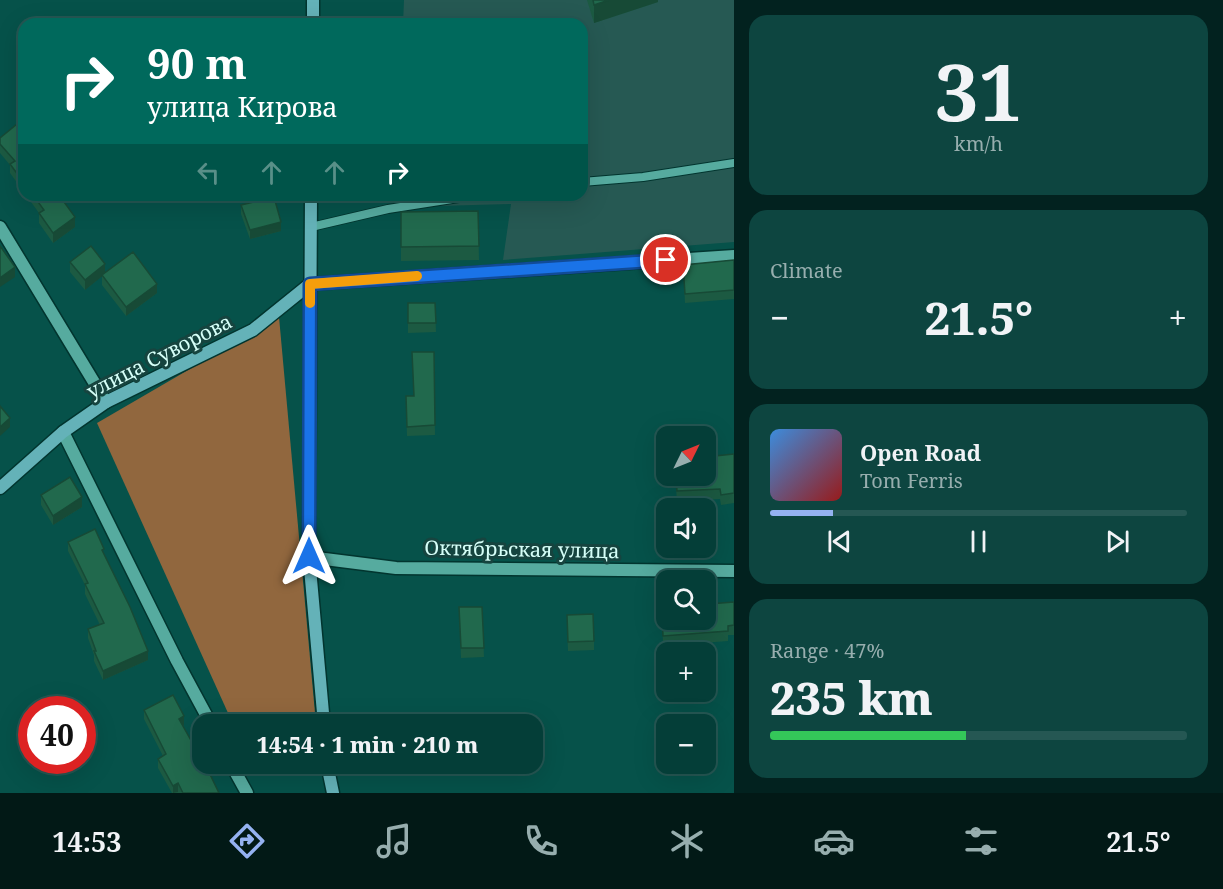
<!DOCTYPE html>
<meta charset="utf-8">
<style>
:root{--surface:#043e38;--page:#0d4540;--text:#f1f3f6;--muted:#97aeae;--line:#255753;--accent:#95b2f1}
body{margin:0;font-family:"Noto Serif",serif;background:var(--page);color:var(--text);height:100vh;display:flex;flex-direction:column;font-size:22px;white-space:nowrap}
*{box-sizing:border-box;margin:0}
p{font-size:20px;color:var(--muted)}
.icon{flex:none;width:33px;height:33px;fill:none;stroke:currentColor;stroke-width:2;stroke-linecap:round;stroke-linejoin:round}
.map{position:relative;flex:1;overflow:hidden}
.panel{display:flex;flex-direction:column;gap:15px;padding:15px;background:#02221f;width:489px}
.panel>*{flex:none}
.hud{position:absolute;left:18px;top:18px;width:570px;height:183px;border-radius:18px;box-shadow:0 6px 24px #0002,0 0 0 2px var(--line);background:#00695c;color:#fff;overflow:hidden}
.needle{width:39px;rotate:47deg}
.fabs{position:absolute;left:656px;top:426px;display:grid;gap:12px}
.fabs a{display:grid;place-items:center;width:60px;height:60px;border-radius:12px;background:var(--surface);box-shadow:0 6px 24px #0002,0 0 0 2px var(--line);font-size:30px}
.speed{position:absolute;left:18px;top:696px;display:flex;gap:12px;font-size:30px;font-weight:700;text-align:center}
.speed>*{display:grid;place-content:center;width:78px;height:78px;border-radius:50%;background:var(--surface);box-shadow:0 6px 24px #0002,0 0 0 2px var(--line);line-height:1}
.speed .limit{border:9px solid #d22;background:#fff;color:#111}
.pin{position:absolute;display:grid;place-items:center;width:51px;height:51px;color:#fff;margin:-26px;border:3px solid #fff;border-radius:50%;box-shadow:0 2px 6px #0007}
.me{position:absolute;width:66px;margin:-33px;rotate:0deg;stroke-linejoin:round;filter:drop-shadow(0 0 4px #0008)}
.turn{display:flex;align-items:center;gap:21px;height:126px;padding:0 30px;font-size:27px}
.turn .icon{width:78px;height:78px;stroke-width:2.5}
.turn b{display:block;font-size:42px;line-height:51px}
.lanes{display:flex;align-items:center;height:57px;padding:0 30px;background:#0003;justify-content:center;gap:30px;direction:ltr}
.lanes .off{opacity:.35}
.big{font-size:45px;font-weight:800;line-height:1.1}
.panel .card{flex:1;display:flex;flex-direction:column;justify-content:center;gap:9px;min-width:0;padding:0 21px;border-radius:18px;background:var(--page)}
.panel .dial{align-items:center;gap:0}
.dial b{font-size:78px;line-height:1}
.song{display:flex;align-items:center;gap:18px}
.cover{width:72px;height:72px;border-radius:9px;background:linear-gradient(135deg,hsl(210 70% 55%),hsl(0 70% 35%))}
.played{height:6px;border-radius:3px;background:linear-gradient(90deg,var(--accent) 15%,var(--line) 15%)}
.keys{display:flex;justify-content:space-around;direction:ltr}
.heat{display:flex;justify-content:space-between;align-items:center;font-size:33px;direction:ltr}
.charge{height:9px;border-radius:4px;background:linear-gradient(90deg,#34c759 47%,var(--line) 0)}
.trip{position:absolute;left:192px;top:714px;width:351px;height:60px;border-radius:18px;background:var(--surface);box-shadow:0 6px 24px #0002,0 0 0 2px var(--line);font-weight:800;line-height:60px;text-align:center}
.tabs{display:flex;height:96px;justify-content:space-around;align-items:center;background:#021916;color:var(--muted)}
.tabs .icon{width:42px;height:42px}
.tabs .current{color:var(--accent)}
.tabs b{font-size:27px;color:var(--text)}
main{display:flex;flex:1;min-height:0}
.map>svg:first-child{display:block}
.built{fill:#265953}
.green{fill:#91673e}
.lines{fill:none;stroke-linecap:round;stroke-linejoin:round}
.lane-casing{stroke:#02352f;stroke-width:10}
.street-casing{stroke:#02352f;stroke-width:15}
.secondary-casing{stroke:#02352f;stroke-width:15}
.lane{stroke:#56ab9f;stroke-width:8}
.street{stroke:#56ab9f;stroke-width:12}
.secondary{stroke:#64b2b8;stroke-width:12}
.wall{fill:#1c5a42}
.shaded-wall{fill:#174a36}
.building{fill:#21694d;stroke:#174a36;stroke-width:1.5}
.route-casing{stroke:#114b97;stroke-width:15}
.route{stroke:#1a73e8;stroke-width:10}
.slow{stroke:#f59e0b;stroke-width:10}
.labels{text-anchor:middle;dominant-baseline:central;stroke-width:6;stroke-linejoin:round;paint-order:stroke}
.street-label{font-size:20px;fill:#d6fff8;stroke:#16443f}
</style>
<main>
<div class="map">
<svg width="734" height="793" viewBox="0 0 734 793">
<rect width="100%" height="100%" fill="#06524a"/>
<path class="built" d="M 404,0 L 734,0 L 734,242 L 503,260 L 511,204 L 401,207 L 401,195 L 582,195 L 582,24 L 403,24 Z"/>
<g class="green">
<path d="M 279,317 L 316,724 L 233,724 L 97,423 Z"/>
<path d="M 262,764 L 296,764 L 280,776 Z"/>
</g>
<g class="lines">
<defs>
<g id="lane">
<path d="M 582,182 L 643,177 L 734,163"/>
<path d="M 311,227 L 388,209 L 478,195"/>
</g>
<g id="street">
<path d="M 0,227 L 106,402"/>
<path d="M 310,284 L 734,256"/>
<path d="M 63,432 L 177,661 L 211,724"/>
<path d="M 309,557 L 396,568 L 734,571"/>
<path d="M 231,764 L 247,793"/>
</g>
<g id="secondary">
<path d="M 313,24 L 313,0"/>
<path d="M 311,195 L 309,557 L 324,724"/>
<path d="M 0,488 L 63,432 L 106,402 L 253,330 L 310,284"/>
<path d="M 327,764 L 333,793"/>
</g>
</defs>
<use href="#lane" class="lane-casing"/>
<use href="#street" class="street-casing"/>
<use href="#secondary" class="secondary-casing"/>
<use href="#lane" class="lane"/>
<use href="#street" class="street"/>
<use href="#secondary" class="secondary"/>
</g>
<g class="wall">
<path d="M 587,0 L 658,0 L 658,2 L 594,23 Z"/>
<path d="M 24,122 L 24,192 L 10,173 L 10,165 L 0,153 L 0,138 Z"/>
<path d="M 26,195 L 64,195 L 60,197 L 75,227 L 53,243 L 39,223 L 39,213 Z"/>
<path d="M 241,205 L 281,231 L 250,239 L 241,214 Z"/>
<path d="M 478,211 L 479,260 L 401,261 L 401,212 Z"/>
<path d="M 734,260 L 734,299 L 685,303 L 683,265 Z"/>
<path d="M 70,262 L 105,273 L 157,293 L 126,316 L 102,285 L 102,276 L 85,290 L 70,272 Z"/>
<path d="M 408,303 L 435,303 L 436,332 L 408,333 Z"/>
<path d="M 434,352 L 435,435 L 407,436 L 406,406 L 414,396 Z"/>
<path d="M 734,454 L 734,503 L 721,505 L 720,499 L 677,501 L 675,476 L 705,476 Z"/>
<path d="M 41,495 L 82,507 L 53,525 L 41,505 Z"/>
<path d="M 68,542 L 104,554 L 148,660 L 103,680 L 94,661 L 94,655 L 88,638 L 88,629 L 100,625 L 85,594 L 85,585 L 68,551 Z"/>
<path d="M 734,602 L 734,635 L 728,635 L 728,641 L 663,646 L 662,609 L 709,608 Z"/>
<path d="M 459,607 L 482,607 L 484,657 L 461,658 Z"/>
<path d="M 567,624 L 594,641 L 594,650 L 568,651 Z"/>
<path d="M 144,710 L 184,725 L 183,726 L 219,793 L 172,793 L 158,768 L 158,759 L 163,756 L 144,719 Z"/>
</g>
<g class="shaded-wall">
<path d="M 609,0 L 658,0 L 658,2 L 594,23 L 594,5 Z"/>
<path d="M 75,217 L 75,227 L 53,243 L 53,233 Z"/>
<path d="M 281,222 L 281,231 L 250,239 L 250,230 Z"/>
<path d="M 105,264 L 105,274 L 85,290 L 85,280 Z"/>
<path d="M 15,267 L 15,277 L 0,287 L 0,278 Z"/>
<path d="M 157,284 L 157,293 L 126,316 L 126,307 Z"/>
<path d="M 10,418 L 10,427 L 0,436 L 0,427 Z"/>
<path d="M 82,497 L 82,507 L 53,525 L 53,516 Z"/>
<path d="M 148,651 L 148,660 L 103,680 L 103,671 Z"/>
<path d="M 184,716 L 184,725 L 179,728 L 179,719 Z"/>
<path d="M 178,783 L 178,792 L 173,793 L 173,786 Z"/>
</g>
<g class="building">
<path d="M 593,0 L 609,0 L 594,5 Z"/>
<path d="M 22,120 L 24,122 L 24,137 L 21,140 L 24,144 L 24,183 L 10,164 L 15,161 L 0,144 L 0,138 Z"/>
<path d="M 33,195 L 59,195 L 75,217 L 53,233 L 39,213 L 44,210 Z"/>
<path d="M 274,197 L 281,222 L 250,230 L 241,205 Z"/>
<path d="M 478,211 L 479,246 L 401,247 L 401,212 Z"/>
<path d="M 0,246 L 15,267 L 0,278 Z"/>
<path d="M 91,246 L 105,264 L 85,280 L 70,262 Z"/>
<path d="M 133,252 L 157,284 L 126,307 L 102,275 Z"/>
<path d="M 734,260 L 734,290 L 685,294 L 683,265 Z"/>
<path d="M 408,303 L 435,303 L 436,323 L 408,323 Z"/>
<path d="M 412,352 L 434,352 L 435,425 L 407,427 L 406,396 L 414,396 Z"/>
<path d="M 0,406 L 10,418 L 0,427 Z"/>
<path d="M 734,454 L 734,493 L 721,495 L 720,489 L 677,491 L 676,476 L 705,476 L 705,457 Z"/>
<path d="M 70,477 L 82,497 L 53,516 L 41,495 Z"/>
<path d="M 95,529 L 104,549 L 102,550 L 130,607 L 148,651 L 103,671 L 94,651 L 96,651 L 88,629 L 104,623 L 85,584 L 88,583 L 68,542 Z"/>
<path d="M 734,602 L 734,625 L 728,626 L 728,631 L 663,636 L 662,609 L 666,609 L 666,620 L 705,620 L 705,608 L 709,608 L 709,604 Z"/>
<path d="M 459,607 L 482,607 L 484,648 L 461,648 Z"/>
<path d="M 593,614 L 594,641 L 568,642 L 567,615 Z"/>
<path d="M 173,695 L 184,716 L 179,719 L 202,760 L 202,764 L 205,764 L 219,793 L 183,793 L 178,783 L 173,786 L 158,759 L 166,754 L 144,710 Z"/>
</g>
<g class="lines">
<defs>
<path id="route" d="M 309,556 L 310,284 L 666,260"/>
</defs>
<use href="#route" class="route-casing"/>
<use href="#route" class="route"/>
<path class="slow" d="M 310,303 L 310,284 L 417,276"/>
</g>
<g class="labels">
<g class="street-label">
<text transform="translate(159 356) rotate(-27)">улица Суворова</text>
<text transform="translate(522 549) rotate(1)">Октябрьская улица</text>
</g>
</g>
</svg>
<div class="fabs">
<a><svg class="needle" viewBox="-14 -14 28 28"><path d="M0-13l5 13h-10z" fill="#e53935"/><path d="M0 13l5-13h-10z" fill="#97aeae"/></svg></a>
<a><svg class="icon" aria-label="sound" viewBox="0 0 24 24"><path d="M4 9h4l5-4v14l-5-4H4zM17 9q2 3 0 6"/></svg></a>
<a><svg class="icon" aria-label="search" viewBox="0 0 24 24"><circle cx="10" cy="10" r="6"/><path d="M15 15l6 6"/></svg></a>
<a>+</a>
<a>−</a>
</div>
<div class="speed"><div class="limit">40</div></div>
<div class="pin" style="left:666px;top:260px;background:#d93025"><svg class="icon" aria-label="arrive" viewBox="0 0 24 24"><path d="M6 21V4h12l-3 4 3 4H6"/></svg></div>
<svg class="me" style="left:309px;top:556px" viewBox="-20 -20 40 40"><path d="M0-17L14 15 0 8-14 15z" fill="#1a73e8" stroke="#fff" stroke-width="4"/></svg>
<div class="trip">14:54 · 1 min · 210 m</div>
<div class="hud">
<div class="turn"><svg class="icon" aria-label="right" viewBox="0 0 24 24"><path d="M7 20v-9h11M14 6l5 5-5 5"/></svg><div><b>90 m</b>улица Кирова</div></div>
<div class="lanes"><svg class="icon off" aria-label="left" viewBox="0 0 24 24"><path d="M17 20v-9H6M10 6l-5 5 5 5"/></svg><svg class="icon off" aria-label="ahead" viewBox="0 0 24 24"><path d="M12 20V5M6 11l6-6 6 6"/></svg><svg class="icon off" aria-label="ahead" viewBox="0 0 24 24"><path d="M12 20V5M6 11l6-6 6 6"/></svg><svg class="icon" aria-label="right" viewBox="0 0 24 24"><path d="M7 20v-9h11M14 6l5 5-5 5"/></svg></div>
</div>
</div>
<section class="panel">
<div class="card dial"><b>31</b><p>km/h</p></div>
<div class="card"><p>Climate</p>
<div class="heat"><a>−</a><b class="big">21.5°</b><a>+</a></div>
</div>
<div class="card">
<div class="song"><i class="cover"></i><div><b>Open Road</b><p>Tom Ferris</p></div></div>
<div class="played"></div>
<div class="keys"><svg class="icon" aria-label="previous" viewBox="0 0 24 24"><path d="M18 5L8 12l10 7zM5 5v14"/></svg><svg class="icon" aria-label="pause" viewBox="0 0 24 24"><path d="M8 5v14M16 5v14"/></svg><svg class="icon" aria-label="next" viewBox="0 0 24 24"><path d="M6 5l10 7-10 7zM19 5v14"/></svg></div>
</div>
<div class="card"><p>Range · 47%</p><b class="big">235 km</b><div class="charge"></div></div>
</section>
</main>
<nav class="tabs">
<b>14:53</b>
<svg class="icon current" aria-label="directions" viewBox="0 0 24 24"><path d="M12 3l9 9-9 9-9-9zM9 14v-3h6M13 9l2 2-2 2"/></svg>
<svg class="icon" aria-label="music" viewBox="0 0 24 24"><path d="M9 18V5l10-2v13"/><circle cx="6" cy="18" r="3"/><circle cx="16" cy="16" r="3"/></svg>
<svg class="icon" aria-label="phone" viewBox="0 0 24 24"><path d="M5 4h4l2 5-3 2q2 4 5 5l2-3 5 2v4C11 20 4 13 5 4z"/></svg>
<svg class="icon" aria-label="climate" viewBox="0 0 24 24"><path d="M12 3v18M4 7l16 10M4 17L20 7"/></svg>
<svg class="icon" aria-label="car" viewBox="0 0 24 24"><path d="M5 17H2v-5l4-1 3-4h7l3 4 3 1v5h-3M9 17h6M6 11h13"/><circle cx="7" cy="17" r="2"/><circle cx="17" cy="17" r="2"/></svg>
<svg class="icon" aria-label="filters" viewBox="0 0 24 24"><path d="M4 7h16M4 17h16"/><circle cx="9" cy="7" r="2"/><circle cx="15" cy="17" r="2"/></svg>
<b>21.5°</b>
</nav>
